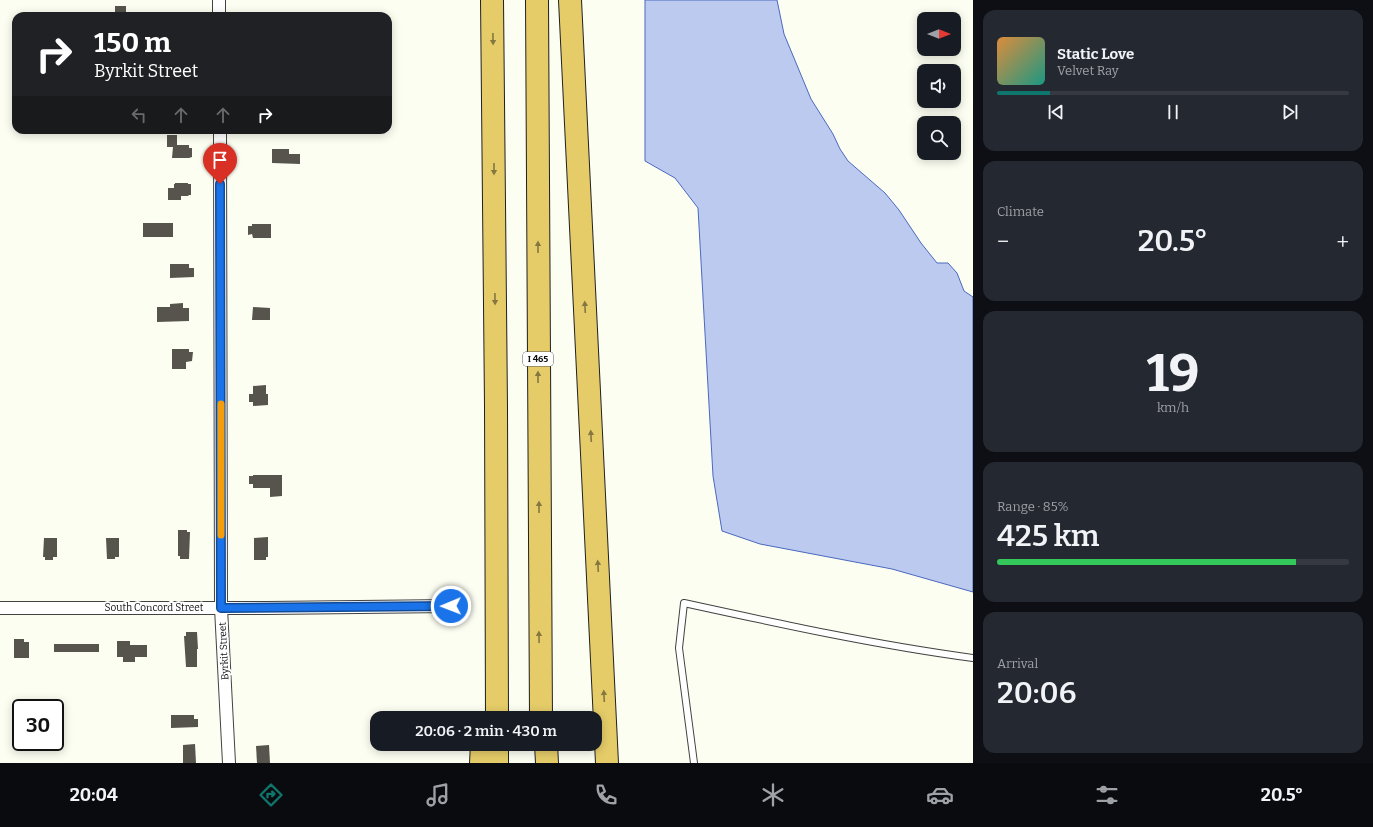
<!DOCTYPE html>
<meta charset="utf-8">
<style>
:root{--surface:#171b24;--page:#242831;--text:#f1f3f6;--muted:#9ea1a6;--line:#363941;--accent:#0f766e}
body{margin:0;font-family:Bitter,serif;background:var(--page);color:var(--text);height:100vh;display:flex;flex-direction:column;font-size:15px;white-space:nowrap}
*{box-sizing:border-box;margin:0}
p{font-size:13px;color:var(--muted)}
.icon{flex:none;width:22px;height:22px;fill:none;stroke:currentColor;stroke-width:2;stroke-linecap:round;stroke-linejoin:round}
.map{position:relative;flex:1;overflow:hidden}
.panel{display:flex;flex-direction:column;gap:10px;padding:10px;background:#0d0f14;width:400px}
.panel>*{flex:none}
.top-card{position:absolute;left:12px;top:12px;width:380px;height:122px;border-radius:12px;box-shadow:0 2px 10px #0003;background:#202124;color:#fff;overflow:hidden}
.needle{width:26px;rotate:90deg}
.fabs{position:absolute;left:917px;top:12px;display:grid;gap:8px}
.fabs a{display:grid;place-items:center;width:44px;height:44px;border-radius:8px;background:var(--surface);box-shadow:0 2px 10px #0003;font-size:20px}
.speed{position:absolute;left:12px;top:699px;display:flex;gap:8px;font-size:20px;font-weight:700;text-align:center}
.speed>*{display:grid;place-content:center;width:52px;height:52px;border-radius:50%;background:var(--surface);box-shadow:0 2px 10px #0003;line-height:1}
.speed .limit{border:2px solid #111;border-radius:6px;background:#fff;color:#111}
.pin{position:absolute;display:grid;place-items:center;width:34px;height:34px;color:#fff;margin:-41px -17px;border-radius:50% 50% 50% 0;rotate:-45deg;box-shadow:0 0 4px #0007}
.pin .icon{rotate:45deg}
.me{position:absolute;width:44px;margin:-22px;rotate:269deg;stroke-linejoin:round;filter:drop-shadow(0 0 3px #0008)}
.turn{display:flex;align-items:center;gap:14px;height:84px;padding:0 16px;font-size:18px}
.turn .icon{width:52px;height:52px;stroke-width:2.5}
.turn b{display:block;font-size:28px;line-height:34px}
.lanes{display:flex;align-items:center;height:38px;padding:0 16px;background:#0003;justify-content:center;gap:20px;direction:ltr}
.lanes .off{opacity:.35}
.big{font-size:30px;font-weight:600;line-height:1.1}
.panel .widget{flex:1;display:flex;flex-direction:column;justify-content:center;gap:6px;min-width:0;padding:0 14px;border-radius:12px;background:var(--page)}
.panel .dial{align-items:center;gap:0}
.dial b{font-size:52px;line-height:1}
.song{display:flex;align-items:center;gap:12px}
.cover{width:48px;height:48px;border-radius:6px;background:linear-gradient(135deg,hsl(30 70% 55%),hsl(170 70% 35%))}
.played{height:4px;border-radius:2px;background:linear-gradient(90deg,var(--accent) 15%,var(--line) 15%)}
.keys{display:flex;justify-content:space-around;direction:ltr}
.heat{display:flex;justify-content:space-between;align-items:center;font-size:22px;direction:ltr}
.charge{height:6px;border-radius:3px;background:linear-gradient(90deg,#34c759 85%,var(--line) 0)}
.trip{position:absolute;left:370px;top:711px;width:232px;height:40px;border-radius:12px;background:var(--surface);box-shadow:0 2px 10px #0003;font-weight:600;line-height:40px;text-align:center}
.tabs{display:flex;height:64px;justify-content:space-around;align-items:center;background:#090b0e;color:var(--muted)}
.tabs .icon{width:28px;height:28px}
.tabs .current{color:var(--accent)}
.tabs b{font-size:18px;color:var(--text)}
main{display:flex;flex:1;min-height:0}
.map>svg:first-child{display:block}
.water{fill:#bccaf0;stroke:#4a68bf}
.building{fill:#56544c}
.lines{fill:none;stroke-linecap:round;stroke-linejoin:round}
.lane-casing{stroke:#424242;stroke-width:8}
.street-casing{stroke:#424242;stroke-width:14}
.highway-casing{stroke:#202020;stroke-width:24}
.lane{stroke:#fff;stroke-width:6}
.street{stroke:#fff;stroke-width:12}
.highway{stroke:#e5cc69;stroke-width:22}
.oneway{fill:#857740}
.route-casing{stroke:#114b97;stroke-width:10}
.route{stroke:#1a73e8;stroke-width:7}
.slow{stroke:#f59e0b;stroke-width:7}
.labels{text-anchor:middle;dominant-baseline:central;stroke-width:4;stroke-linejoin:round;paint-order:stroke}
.shield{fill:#fff;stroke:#575757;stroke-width:1}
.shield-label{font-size:9px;font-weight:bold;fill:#0f0f0f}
.street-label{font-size:10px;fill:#0f0f0f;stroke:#fff}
</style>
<main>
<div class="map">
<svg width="973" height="763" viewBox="0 0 973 763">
<rect width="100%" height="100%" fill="#fcfef2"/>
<path class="water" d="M 645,0 L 777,0 L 784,34 L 811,99 L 833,134 L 840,149 L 848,161 L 885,193 L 899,210 L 921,243 L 937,263 L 948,263 L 957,273 L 964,291 L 973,297 L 973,592 L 892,569 L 760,544 L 722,531 L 713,476 L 698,208 L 675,178 L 645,161 Z"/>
<g class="building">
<rect x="115" y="6" width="11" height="10"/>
<path d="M 167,135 L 177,135 L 177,145 L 189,145 L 189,148 L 192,148 L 192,157 L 189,158 L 172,158 L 173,147 L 167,147 Z"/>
<path d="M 272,149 L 289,149 L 289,154 L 300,154 L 300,164 L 272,163 Z"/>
<path d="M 175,183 L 188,183 L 188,184 L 191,184 L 191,195 L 188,195 L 189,196 L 181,196 L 181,200 L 168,200 L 168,188 L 174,188 L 174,184 L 175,184 Z"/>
<rect x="143" y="223" width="30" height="14"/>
<path d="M 252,224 L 271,224 L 271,238 L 253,238 L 252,234 L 248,235 L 248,226 L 252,226 Z"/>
<path d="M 170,264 L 189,264 L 189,268 L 194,268 L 194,277 L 170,278 Z"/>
<path d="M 183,303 L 183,308 L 189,308 L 189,321 L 157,322 L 157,307 L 170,307 L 170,304 Z"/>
<path d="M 253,307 L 270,308 L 270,320 L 252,320 Z"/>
<path d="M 172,349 L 189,349 L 189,352 L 193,352 L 192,361 L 186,362 L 186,369 L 172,369 Z"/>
<path d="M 266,385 L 266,394 L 268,394 L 268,405 L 253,406 L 253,402 L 249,402 L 249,394 L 253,394 L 253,386 Z"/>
<path d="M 253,475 L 282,475 L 282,496 L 270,497 L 270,488 L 253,488 L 253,484 L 249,484 L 249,476 L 253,476 Z"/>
<path d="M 178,530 L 187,530 L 187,532 L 190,532 L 189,559 L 180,559 L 180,556 L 178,556 Z"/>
<path d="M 268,537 L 268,557 L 266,557 L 266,560 L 254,560 L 254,538 Z"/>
<path d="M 44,538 L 57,538 L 57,557 L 53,557 L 53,560 L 45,560 L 45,557 L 43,557 Z"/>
<path d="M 106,538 L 119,538 L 119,557 L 115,557 L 115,559 L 107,559 Z"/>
<path d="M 186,632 L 197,632 L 198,649 L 197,649 L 197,667 L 186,667 L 184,636 L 186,636 Z"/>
<path d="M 14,639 L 24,639 L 24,642 L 29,642 L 29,658 L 14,658 Z"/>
<path d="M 117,641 L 130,641 L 130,645 L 147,645 L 147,657 L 135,657 L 135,662 L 123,662 L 123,657 L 117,657 Z"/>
<rect x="54" y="644" width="45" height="8"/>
<path d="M 171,715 L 194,715 L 194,719 L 198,719 L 198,727 L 171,728 Z"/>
<path d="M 195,744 L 196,763 L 183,763 L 183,745 Z"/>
<path d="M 269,745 L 270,763 L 257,763 L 256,746 Z"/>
</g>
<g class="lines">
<defs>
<path id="lane" d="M 694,763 L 679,648 L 684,603 C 780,624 876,645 973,658"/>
<g id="street">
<path d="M 219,0 L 219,16"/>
<path d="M 220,130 L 221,608 L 229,763"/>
<path d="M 0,608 L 267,608 L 451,606"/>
</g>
<g id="highway">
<path d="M 492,0 L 496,406 L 497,718"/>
<path d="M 537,0 L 541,718"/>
<path d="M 570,0 L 607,763"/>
<path d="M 497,744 L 497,763"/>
<path d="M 546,744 L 547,763"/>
<path d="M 481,763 L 482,744"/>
</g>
</defs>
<use href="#lane" class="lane-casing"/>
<use href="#street" class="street-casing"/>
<use href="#highway" class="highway-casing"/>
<use href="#lane" class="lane"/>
<use href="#street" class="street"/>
<use href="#highway" class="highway"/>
</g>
<defs><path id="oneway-solid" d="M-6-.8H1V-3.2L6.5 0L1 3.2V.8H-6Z"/></defs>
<g class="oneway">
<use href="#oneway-solid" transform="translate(493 39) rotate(89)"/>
<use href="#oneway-solid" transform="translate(494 169) rotate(90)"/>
<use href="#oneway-solid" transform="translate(538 247) rotate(-90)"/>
<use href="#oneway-solid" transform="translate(495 299) rotate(89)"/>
<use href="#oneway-solid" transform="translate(585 307) rotate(-93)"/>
<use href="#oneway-solid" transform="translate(538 377) rotate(-90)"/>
<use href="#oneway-solid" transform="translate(591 436) rotate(-93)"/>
<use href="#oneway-solid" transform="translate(539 507) rotate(-90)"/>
<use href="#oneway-solid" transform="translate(598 566) rotate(-93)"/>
<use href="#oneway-solid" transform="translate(539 637) rotate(-91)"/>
<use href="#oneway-solid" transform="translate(604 696) rotate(-93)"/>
</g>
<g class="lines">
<defs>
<path id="route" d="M 220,184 L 221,608 L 451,606"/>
</defs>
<use href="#route" class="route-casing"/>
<use href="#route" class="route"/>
<path class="slow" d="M 221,404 L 221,535"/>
</g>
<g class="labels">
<rect class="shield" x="523" y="352" width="30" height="14" rx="3"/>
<g class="shield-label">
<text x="538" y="359">I 465</text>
</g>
<g class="street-label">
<text x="154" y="608">South Concord Street</text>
<text transform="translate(224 651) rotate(-93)">Byrkit Street</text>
</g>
</g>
</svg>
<div class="fabs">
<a><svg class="needle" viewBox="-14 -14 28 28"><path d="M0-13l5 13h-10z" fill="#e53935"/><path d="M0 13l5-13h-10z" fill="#9ea1a6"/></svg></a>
<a><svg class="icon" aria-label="sound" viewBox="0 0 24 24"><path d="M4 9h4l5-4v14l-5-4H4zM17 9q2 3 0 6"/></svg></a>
<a><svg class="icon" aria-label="search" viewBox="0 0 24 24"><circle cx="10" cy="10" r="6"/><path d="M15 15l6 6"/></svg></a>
</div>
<div class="speed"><div class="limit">30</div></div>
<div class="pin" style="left:220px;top:184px;background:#d93025"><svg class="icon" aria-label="arrive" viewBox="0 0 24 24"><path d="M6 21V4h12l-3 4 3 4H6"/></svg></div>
<svg class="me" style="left:451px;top:606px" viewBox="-20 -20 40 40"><circle r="17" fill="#1a73e8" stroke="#fff" stroke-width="3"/><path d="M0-11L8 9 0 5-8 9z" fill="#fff"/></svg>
<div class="trip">20:06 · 2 min · 430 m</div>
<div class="top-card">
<div class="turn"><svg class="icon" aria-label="right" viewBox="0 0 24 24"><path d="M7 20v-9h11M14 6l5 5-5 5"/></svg><div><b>150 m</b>Byrkit Street</div></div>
<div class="lanes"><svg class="icon off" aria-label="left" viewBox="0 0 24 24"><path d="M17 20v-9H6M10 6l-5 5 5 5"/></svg><svg class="icon off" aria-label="ahead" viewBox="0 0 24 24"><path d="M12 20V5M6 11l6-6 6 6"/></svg><svg class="icon off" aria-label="ahead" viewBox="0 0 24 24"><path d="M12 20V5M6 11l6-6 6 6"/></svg><svg class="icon" aria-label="right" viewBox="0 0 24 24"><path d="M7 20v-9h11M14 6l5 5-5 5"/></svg></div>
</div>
</div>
<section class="panel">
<div class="widget">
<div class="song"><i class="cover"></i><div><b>Static Love</b><p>Velvet Ray</p></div></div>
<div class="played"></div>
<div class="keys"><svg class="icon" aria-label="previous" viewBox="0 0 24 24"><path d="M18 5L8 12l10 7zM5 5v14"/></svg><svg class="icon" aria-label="pause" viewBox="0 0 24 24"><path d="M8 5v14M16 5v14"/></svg><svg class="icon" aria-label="next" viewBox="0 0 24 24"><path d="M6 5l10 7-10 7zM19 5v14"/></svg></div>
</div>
<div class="widget"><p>Climate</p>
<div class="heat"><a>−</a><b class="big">20.5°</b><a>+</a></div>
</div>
<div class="widget dial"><b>19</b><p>km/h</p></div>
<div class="widget"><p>Range · 85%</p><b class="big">425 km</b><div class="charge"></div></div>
<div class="widget"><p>Arrival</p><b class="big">20:06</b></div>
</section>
</main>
<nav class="tabs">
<b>20:04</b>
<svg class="icon current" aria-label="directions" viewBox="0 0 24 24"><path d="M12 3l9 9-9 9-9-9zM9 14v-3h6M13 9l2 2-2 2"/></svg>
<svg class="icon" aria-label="music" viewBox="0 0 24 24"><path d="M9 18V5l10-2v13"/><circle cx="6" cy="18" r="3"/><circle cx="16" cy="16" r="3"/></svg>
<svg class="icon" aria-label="phone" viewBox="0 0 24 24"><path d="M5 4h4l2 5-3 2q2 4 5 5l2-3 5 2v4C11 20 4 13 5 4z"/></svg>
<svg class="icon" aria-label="climate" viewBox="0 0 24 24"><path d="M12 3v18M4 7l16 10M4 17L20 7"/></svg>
<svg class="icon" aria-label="car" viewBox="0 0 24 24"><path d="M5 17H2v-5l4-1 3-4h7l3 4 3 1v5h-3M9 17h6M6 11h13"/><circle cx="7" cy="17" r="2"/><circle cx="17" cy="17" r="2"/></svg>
<svg class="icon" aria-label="filters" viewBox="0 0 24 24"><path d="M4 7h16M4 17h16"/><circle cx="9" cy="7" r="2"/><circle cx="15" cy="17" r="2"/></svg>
<b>20.5°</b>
</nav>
